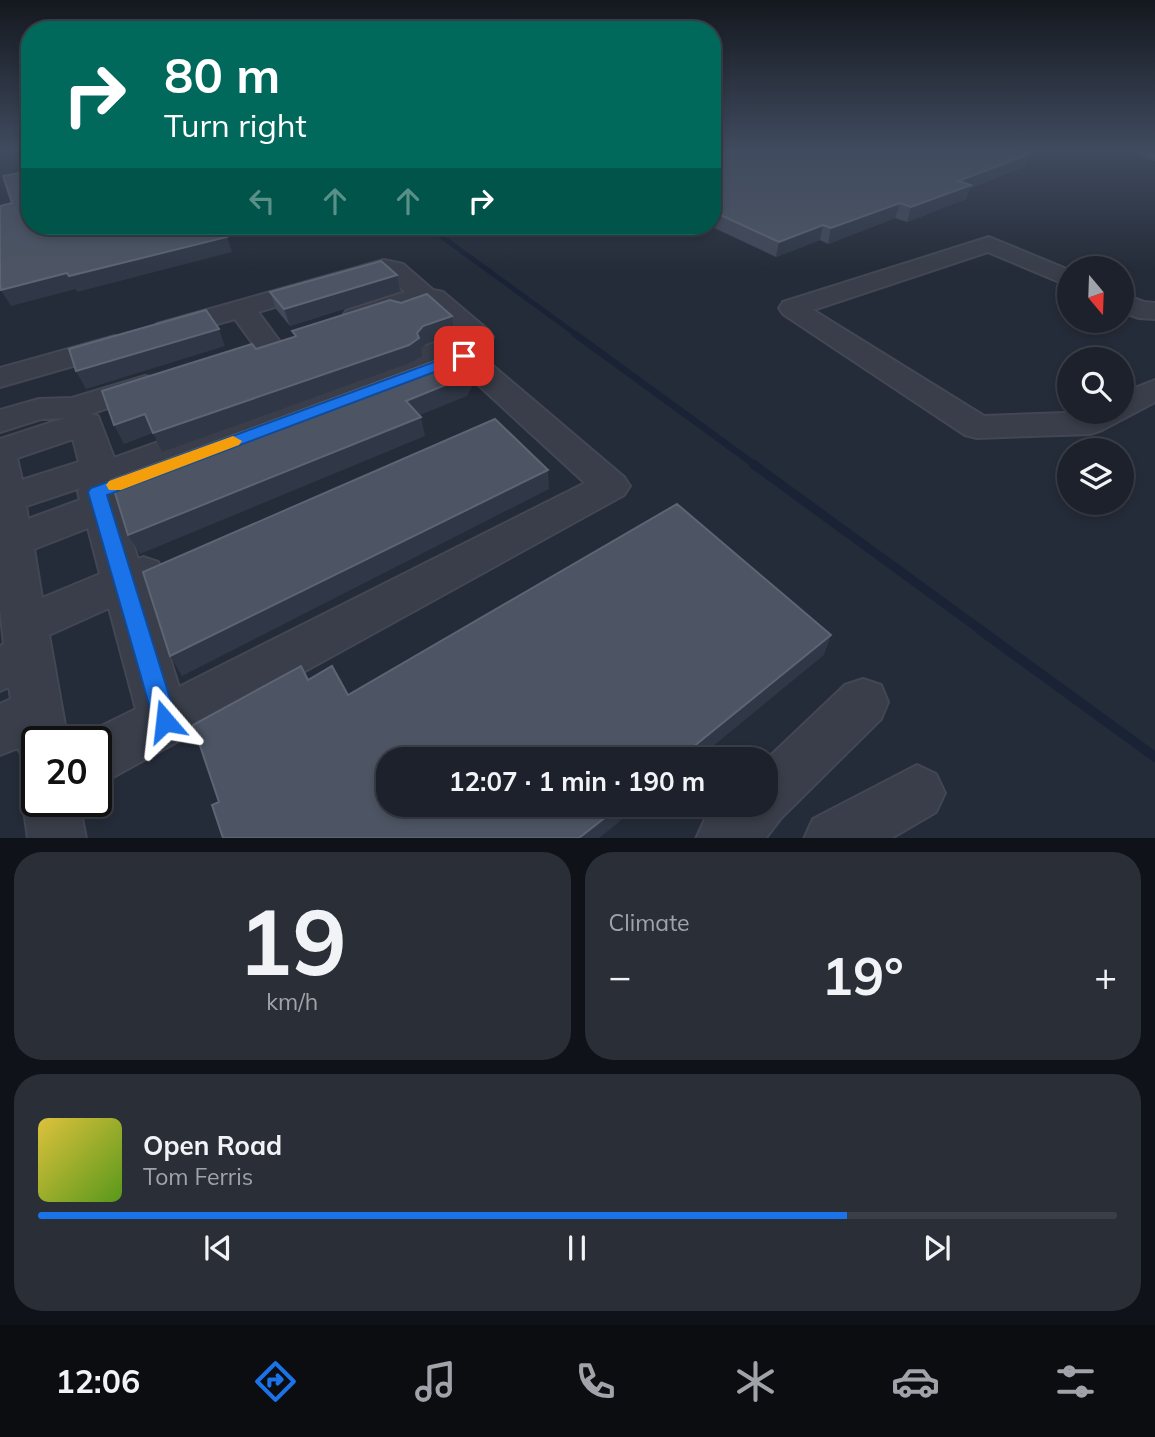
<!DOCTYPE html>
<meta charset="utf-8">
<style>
:root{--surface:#1c212b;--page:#292e37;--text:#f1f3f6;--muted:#a0a3a9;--line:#3a3e47;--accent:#1a73e8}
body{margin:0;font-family:Mulish,sans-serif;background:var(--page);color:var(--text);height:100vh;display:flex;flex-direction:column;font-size:26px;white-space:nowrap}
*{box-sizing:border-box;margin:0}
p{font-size:23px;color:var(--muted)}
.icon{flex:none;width:38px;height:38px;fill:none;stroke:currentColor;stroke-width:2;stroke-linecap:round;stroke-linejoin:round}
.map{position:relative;height:838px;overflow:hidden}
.drawer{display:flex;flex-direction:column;gap:14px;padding:14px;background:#0f1218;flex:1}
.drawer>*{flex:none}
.hud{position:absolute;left:21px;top:21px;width:700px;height:214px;border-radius:28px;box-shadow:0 4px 10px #0003,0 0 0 2px var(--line);background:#00695c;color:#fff;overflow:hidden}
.needle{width:46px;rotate:161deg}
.tools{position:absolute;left:1057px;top:256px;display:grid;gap:14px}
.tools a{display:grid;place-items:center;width:77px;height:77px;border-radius:50%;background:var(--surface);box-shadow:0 4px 10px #0003,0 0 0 2px var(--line);font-size:35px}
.speed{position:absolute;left:21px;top:726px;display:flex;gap:14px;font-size:35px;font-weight:700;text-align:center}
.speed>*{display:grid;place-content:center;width:91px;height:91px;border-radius:50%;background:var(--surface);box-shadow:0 4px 10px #0003,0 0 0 2px var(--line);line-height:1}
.speed .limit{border:4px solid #111;border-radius:10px;background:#fff;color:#111}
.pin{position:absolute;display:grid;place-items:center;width:60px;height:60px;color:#fff;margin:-30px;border-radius:14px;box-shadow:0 4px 10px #0006}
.me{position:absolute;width:77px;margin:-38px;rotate:343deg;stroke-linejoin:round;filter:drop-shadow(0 0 5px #0008)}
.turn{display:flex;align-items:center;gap:24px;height:147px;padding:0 28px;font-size:32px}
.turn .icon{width:91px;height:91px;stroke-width:2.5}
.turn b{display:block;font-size:49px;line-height:60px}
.lanes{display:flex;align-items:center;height:66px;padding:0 28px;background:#0003;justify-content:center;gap:35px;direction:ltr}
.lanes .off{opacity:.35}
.big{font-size:52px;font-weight:700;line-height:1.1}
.drawer .tile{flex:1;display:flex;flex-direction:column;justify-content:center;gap:10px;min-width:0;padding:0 24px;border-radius:28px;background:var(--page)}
.drawer .dial{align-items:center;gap:0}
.dial b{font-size:91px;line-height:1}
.song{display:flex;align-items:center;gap:21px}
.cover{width:84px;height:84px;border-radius:10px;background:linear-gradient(135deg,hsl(50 70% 55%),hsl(90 70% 35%))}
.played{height:7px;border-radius:4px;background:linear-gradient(90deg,var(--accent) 75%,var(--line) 75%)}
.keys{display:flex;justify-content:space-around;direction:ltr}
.heat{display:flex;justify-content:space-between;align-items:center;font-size:38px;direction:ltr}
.drawer .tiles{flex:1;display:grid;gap:14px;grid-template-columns:1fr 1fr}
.tile:last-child{grid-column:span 2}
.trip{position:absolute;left:376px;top:747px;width:402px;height:70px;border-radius:28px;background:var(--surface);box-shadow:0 4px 10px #0003,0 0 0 2px var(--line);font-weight:700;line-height:70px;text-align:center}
.menu{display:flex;height:112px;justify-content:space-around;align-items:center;background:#0b0d11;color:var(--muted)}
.menu .icon{width:49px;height:49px}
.menu .active{color:var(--accent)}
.menu b{font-size:32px;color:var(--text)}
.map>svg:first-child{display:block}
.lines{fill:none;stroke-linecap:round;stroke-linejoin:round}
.stream-far4{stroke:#1a2336;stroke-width:4.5}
.stream-far3{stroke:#1a2336;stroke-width:5}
.stream-far2{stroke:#1a2336;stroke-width:7}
.stream-far1{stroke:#1a2336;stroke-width:9}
.stream{stroke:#1a2336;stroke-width:10}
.minor-casing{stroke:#424753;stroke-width:4}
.major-casing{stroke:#424753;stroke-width:4}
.minor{fill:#393e4a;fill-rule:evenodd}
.major{fill:#575d6a;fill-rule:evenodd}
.wall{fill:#414858}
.shaded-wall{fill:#303847}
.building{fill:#4d5564;stroke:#5d6473;stroke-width:2}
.route{fill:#1a73e8;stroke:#114b97;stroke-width:2}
.slow{fill:#f59e0b}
</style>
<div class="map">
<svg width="1155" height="839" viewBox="0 0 1155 839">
<rect width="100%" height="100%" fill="#252c39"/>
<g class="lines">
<path class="stream-far4" d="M 427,226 L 436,233"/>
<path class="stream-far3" d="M 434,231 L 577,335"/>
<path class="stream-far2" d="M 575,334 L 755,465"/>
<path class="stream-far1" d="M 753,464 L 981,630"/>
<path class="stream" d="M 979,629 L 1155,757"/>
<defs>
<g id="minor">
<path d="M 989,237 L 1069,270 L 1069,286 L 988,252 L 813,310 L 984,416 L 1122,411 L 1122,393 L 1155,380 L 1155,402 L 1102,430 L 1090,434 L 977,438 L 965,435 L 783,314 L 779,308 L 783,302 Z"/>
<path d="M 384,260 L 403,264 L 433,290 L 443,292 L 489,331 L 493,337 L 489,343 L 473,349 L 624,477 L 630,486 L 624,495 L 115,776 L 96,783 L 96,742 L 76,742 L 77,738 L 136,709 L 109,608 L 49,635 L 68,742 L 37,742 L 37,765 L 24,760 L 18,748 L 0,755 L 0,704 L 11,699 L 9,687 L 0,691 L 0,646 L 4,644 L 0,608 L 0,439 L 65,418 L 41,419 L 0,432 L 0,410 L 39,399 L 72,398 L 145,376 L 156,378 L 161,385 L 156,392 L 90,414 L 98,416 L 114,458 L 459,334 L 430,308 L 403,317 L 393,314 L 356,325 L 346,323 L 342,317 L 346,311 L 405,292 L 385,274 L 258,312 L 283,346 L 279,352 L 269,355 L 259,352 L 235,319 L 167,338 L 157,336 L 153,330 L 157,324 ZM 460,368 L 585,483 L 179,687 L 148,590 L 158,586 L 164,574 L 158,562 L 143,557 L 138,559 L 118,498 L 167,480 L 172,471 L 168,465 L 401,376 L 404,380 L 415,383 ZM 73,439 L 79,462 L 22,480 L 17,458 ZM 80,488 L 78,492 L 80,500 L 28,519 L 26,506 ZM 88,528 L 100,574 L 42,598 L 34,549 Z"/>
<path d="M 1122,294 L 1144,302 L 1155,303 L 1155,319 L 1139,318 L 1122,312 Z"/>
<path d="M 115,336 L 125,339 L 129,345 L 125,351 L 0,387 L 0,368 Z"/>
<path d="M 863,679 L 881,685 L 888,702 L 881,719 L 781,818 L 765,839 L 696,839 L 705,819 L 719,805 L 766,805 L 766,760 L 845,685 Z"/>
<path d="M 917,765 L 936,774 L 945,793 L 936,812 L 890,839 L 804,839 L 813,819 Z"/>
<path d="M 37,780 L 37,802 L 79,802 L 86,839 L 28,839 L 23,802 L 31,782 Z"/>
</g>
<path id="major" d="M 1138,151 L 1155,151 L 1155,159 L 1141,155 Z"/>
</defs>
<use href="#minor" class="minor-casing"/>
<use href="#major" class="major-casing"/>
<use href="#minor" class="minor"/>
<use href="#major" class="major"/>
</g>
<g class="wall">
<path d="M 712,151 L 1024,167 L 969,189 L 966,199 L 907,222 L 895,218 L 828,244 L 820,240 L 776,257 L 710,226 L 712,226 Z"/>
<path d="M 397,275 L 400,291 L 290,326 L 276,309 L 270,292 Z"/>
</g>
<g class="shaded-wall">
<path d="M 1030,154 L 1024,167 L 969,189 L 966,199 L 907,222 L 911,207 L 958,181 Z"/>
<path d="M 900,203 L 895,218 L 828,244 L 831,228 Z"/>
<path d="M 823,225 L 820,240 L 776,257 L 779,242 Z"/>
<path d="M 227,237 L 232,252 L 77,292 L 76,289 L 11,306 L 1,290 L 67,273 Z"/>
<path d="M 397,275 L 400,291 L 290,326 L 284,309 Z"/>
<path d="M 452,316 L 454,333 L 426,344 L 421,349 L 422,356 L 412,362 L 162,452 L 153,433 L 124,444 L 114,425 L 145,414 L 417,333 L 423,326 Z"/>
<path d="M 219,329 L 225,346 L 86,389 L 76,371 Z"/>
<path d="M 470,369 L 472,387 L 467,396 L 410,419 L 406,401 Z"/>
<path d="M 421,417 L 425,436 L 140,554 L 128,535 Z"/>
<path d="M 548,470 L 549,489 L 182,676 L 170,656 Z"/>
<path d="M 831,635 L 824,655 L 696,760 L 677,760 Z"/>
<path d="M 621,805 L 640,805 L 599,838 L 579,838 Z"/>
</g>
<g class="building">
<path d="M 712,151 L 1018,151 L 1030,154 L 958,181 L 971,185 L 911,207 L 900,203 L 831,228 L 823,225 L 779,242 L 712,211 Z"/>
<path d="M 30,171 L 30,226 L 218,226 L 227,237 L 69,276 L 67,273 L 1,290 L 0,282 L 0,206 L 12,203 L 3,176 Z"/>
<path d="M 381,261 L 397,275 L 284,309 L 270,292 Z"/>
<path d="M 427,294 L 452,316 L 423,326 L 417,333 L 419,338 L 409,345 L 153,433 L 145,414 L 114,425 L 102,391 L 252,344 L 256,349 L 294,337 L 296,336 L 292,331 L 390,300 L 401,303 Z"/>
<path d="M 206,310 L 219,329 L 76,371 L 69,349 Z"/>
<path d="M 454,354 L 470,369 L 465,377 L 406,401 L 421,417 L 128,535 L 111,480 Z"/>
<path d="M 495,419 L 548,470 L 170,656 L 143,572 Z"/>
<path d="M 677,504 L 831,635 L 677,760 L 388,760 L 388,805 L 621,805 L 579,838 L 223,838 L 212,805 L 219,802 L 193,725 L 301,666 L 308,680 L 332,666 L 348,695 Z"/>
</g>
<linearGradient id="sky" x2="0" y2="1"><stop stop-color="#14181f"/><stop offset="0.56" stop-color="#404b5f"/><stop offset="1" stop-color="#404b5f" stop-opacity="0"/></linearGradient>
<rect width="1155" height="268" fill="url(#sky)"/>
<path class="route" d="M 464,351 L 469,353 L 469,359 L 107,495 L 177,721 L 174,729 L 165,733 L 156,729 L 88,492 L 91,488 Z"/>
<path class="slow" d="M 233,436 L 242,441 L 239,445 L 121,490 L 109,490 L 106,485 L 109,481 Z"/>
</svg>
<div class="tools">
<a><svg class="needle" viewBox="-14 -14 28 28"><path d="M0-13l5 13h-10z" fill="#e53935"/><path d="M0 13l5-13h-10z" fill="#a0a3a9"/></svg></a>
<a><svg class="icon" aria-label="search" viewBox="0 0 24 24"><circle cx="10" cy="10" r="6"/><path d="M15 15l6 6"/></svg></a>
<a><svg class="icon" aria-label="layers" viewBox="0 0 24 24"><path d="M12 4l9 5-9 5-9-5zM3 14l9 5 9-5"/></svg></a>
</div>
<div class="speed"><div class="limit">20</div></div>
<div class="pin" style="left:464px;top:356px;background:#d93025"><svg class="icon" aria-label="arrive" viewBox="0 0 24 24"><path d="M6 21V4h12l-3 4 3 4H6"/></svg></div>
<svg class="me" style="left:165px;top:721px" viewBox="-20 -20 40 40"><path d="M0-17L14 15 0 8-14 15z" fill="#1a73e8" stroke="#fff" stroke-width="4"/></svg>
<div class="trip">12:07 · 1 min · 190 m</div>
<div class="hud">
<div class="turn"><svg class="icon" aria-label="right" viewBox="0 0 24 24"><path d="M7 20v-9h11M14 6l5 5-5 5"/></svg><div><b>80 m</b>Turn right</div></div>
<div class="lanes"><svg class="icon off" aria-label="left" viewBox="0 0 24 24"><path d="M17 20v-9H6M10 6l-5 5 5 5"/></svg><svg class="icon off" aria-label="ahead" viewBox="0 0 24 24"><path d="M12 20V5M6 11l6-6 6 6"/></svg><svg class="icon off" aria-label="ahead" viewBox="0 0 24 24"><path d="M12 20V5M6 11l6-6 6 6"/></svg><svg class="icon" aria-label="right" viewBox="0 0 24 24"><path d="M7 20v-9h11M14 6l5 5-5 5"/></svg></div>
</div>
</div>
<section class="drawer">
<div class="tiles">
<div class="tile dial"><b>19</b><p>km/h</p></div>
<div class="tile"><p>Climate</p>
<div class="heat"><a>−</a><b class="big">19°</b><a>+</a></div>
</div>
<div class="tile">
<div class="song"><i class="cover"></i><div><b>Open Road</b><p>Tom Ferris</p></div></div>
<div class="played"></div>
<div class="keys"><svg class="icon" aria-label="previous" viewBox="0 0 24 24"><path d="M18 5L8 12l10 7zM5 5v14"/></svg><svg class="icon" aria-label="pause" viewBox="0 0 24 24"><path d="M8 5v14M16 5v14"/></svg><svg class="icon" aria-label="next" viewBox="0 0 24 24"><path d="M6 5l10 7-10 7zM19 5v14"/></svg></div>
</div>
</div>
</section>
<nav class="menu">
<b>12:06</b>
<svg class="icon active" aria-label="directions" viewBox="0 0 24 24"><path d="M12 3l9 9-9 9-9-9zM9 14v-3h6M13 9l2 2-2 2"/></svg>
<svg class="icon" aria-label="music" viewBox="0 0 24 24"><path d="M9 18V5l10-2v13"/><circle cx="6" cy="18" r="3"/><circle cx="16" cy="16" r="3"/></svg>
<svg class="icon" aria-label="phone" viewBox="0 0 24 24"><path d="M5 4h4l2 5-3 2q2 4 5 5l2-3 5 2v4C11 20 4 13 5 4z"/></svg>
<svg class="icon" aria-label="climate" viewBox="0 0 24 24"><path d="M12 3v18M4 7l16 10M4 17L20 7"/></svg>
<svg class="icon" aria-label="car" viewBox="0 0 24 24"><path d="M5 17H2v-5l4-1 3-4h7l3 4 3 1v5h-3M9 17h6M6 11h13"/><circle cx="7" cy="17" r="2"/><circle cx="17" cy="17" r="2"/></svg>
<svg class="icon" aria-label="filters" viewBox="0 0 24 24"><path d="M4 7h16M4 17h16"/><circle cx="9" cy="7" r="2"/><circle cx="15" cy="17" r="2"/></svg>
</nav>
